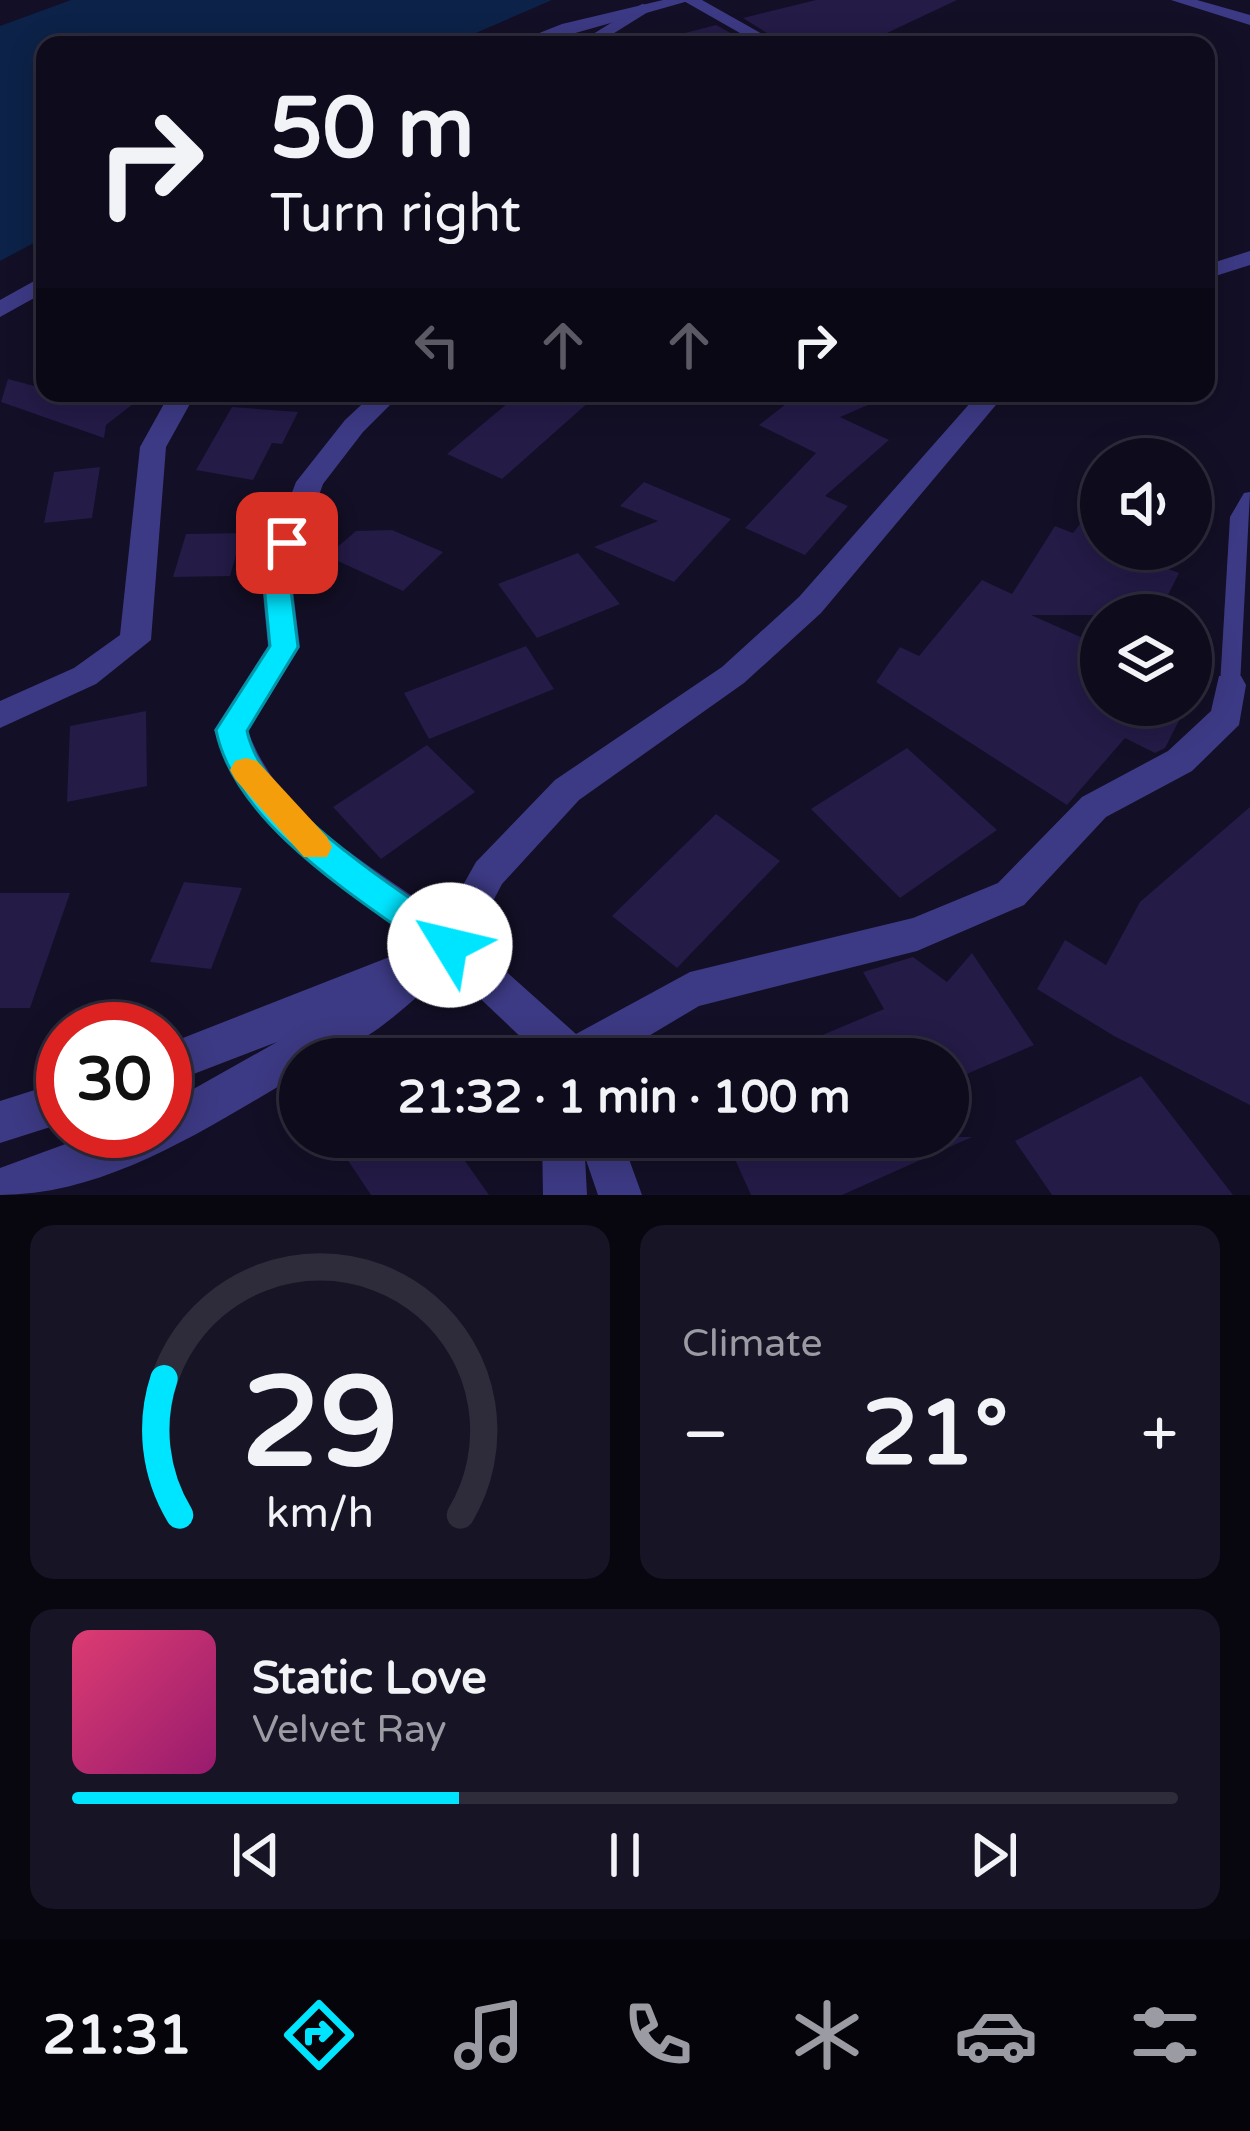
<!DOCTYPE html>
<meta charset="utf-8">
<style>
:root{--surface:#0e0b1c;--page:#171425;--text:#f1f3f6;--muted:#9b9ba3;--line:#2e2b3b;--accent:#00e5ff}
body{margin:0;font-family:"Varela Round",sans-serif;background:var(--page);color:var(--text);height:100vh;display:flex;flex-direction:column;font-size:45px;white-space:nowrap}
*{box-sizing:border-box;margin:0}
p{font-size:39px;color:var(--muted)}
.icon{flex:none;width:66px;height:66px;fill:none;stroke:currentColor;stroke-width:2;stroke-linecap:round;stroke-linejoin:round}
.map{position:relative;height:1195px;overflow:hidden}
.panel{display:flex;flex-direction:column;gap:30px;padding:30px;background:#08060f;flex:1}
.panel>*{flex:none}
.top-card{position:absolute;left:36px;top:36px;width:1179px;height:366px;border-radius:24px;box-shadow:0 6px 30px #0003,0 0 0 3px var(--line);background:#0e0b1c;color:var(--text);overflow:hidden}
.tools{position:absolute;left:1080px;top:438px;display:grid;gap:24px}
.tools a{display:grid;place-items:center;width:132px;height:132px;border-radius:50%;background:var(--surface);box-shadow:0 6px 30px #0003,0 0 0 3px var(--line);font-size:60px}
.speed{position:absolute;left:36px;top:1002px;display:flex;gap:24px;font-size:60px;font-weight:700;text-align:center}
.speed>*{display:grid;place-content:center;width:156px;height:156px;border-radius:50%;background:var(--surface);box-shadow:0 6px 30px #0003,0 0 0 3px var(--line);line-height:1}
.speed .limit{border:18px solid #d22;background:#fff;color:#111}
.pin{position:absolute;display:grid;place-items:center;width:102px;height:102px;color:#fff;margin:-51px;border-radius:24px;box-shadow:0 6px 18px #0006}
.me{position:absolute;width:132px;margin:-66px;rotate:306deg;stroke-linejoin:round;filter:drop-shadow(0 0 9px #0008)}
.turn{display:flex;align-items:center;gap:42px;height:252px;padding:0 36px;font-size:54px}
.turn .icon{width:156px;height:156px;stroke-width:2.5}
.turn b{display:block;font-size:84px;line-height:102px}
.lanes{display:flex;align-items:center;height:114px;padding:0 36px;background:#0003;justify-content:center;gap:60px;direction:ltr}
.lanes .off{opacity:.35}
.big{font-size:90px;font-weight:700;line-height:1.1}
.panel .tile{flex:1;display:flex;flex-direction:column;justify-content:center;gap:18px;min-width:0;padding:0 42px;border-radius:24px;background:var(--page)}
.panel .dial{align-items:center;gap:0}
.dial svg{height:312px;overflow:visible;fill:none;stroke:var(--line);stroke-width:7;stroke-linecap:round;text-anchor:middle}
.dial text{fill:var(--text);stroke:none}
.song{display:flex;align-items:center;gap:36px}
.cover{width:144px;height:144px;border-radius:18px;background:linear-gradient(135deg,hsl(340 70% 55%),hsl(320 70% 35%))}
.played{height:12px;border-radius:6px;background:linear-gradient(90deg,var(--accent) 35%,var(--line) 35%)}
.keys{display:flex;justify-content:space-around;direction:ltr}
.heat{display:flex;justify-content:space-between;align-items:center;font-size:66px;direction:ltr}
.panel .tiles{flex:1;display:grid;gap:30px;grid-template-columns:1fr 1fr}
.tile:last-child{grid-column:span 2}
.trip{position:absolute;left:279px;top:1038px;width:690px;height:120px;border-radius:60px;background:var(--surface);box-shadow:0 6px 30px #0003,0 0 0 3px var(--line);font-weight:700;line-height:120px;text-align:center}
.tabs{display:flex;height:192px;justify-content:space-around;align-items:center;background:#06040b;color:var(--muted)}
.tabs .icon{width:84px;height:84px}
.tabs .on{color:var(--accent)}
.tabs b{font-size:54px;color:var(--text)}
.map>svg:first-child{display:block}
.water{fill:#0c2248}
.building{fill:#241b47}
.lines{fill:none;stroke-linecap:round;stroke-linejoin:round}
.service{fill:#3d3a85;fill-rule:evenodd}
.minor{fill:#3d3a85;fill-rule:evenodd}
.tertiary{fill:#3d3a85;fill-rule:evenodd}
.route{fill:#00e5ff;stroke:#0095a6;stroke-width:3}
.slow{fill:#f59e0b}
</style>
<div class="map">
<svg width="1250" height="1195" viewBox="0 0 1250 1195">
<rect width="100%" height="100%" fill="#130f26"/>
<path class="water" d="M 71,0 L 552,0 L 448,45 L 45,45 L 45,237 L 0,261 L 0,26 Z"/>
<g class="building">
<path d="M 816,0 L 957,0 L 887,33 L 833,45 L 786,45 L 743,18 Z"/>
<path d="M 716,25 L 752,45 L 682,45 L 681,34 Z"/>
<path d="M 8,379 L 83,399 L 91,393 L 147,393 L 106,425 L 104,438 L 1,402 Z"/>
<path d="M 520,393 L 599,393 L 502,479 L 447,454 Z"/>
<path d="M 800,393 L 896,393 L 840,417 L 889,440 L 825,496 L 848,506 L 805,555 L 745,528 L 816,453 L 759,425 Z"/>
<path d="M 232,407 L 298,412 L 282,444 L 272,443 L 253,480 L 196,470 Z"/>
<path d="M 100,467 L 92,518 L 44,523 L 54,472 Z"/>
<path d="M 644,482 L 731,519 L 674,582 L 594,547 L 658,521 L 620,506 Z"/>
<path d="M 1101,497 L 1101,549 L 1116,549 L 1179,573 L 1158,615 L 1031,615 L 1101,646 L 1101,705 L 1187,705 L 1165,748 L 1155,753 L 1125,738 L 1067,805 L 876,682 L 900,647 L 919,656 L 982,580 L 1012,594 L 1055,526 L 1073,533 Z"/>
<path d="M 392,530 L 443,552 L 403,591 L 327,556 L 356,531 Z"/>
<path d="M 242,533 L 230,576 L 173,577 L 186,534 Z"/>
<path d="M 578,553 L 620,604 L 537,638 L 498,584 Z"/>
<path d="M 526,646 L 554,689 L 429,739 L 404,693 Z"/>
<path d="M 146,711 L 147,786 L 67,802 L 70,726 Z"/>
<path d="M 427,745 L 475,792 L 381,859 L 333,807 Z"/>
<path d="M 907,748 L 997,830 L 900,898 L 811,809 Z"/>
<path d="M 1250,807 L 1250,1105 L 1114,1036 L 1037,989 L 1065,940 L 1106,965 L 1140,902 Z"/>
<path d="M 716,814 L 780,861 L 677,968 L 612,916 Z"/>
<path d="M 184,882 L 242,888 L 211,969 L 150,962 Z"/>
<path d="M 0,893 L 70,893 L 30,1008 L 0,1008 Z"/>
<path d="M 972,953 L 1034,1045 L 948,1082 L 948,1059 L 766,1059 L 884,1009 L 863,972 L 913,957 L 947,982 Z"/>
<path d="M 1141,1076 L 1233,1195 L 1052,1195 L 1015,1141 Z"/>
<path d="M 365,1137 L 448,1137 L 489,1195 L 371,1195 L 343,1153 Z"/>
<path d="M 725,1137 L 972,1137 L 842,1195 L 751,1195 Z"/>
</g>
<g class="lines">
<path class="service" d="M 1250,492 L 1240,685 L 1237,690 L 1223,690 L 1220,685 L 1230,517 L 1244,493 Z"/>
<g class="minor">
<path d="M 682,0 L 702,0 L 782,45 L 761,45 Z"/>
<path d="M 1171,0 L 1197,0 L 1250,15 L 1250,25 Z"/>
<path d="M 642,4 L 656,7 L 595,45 L 575,45 Z"/>
<path d="M 1250,251 L 1250,265 L 1206,279 L 1206,265 Z"/>
<path d="M 170,393 L 196,393 L 166,447 L 151,640 L 96,684 L 0,728 L 0,701 L 74,668 L 120,635 L 140,447 Z"/>
<path d="M 374,393 L 402,393 L 363,432 L 323,484 L 291,574 L 300,647 L 248,731 C 281,821 372,864 444,919 L 476,862 L 555,780 L 722,667 L 799,597 L 979,393 L 1006,393 L 821,613 L 744,683 L 579,800 L 502,884 L 472,941 L 576,1034 L 690,972 L 913,918 L 998,883 L 1082,797 L 1168,751 L 1211,711 L 1219,676 L 1241,676 L 1246,685 L 1239,725 L 1192,771 L 1106,817 L 1024,905 L 917,951 L 699,1006 L 610,1059 L 544,1059 L 449,969 C 407,1004 357,1059 300,1059 L 300,1074 C 208,1127 109,1195 0,1195 L 0,1168 L 101,1131 L 165,1131 L 165,1105 L 277,1042 L 165,1085 L 165,1045 L 420,945 C 339,881 250,834 214,730 L 268,646 L 261,574 L 296,482 L 345,420 Z"/>
<path d="M 63,1081 L 63,1123 L 0,1143 L 0,1101 Z"/>
<path d="M 542,1137 L 621,1137 L 642,1195 L 598,1195 L 585,1157 L 587,1195 L 543,1195 Z"/>
</g>
<g class="tertiary">
<path d="M 663,0 L 692,0 L 533,45 L 509,45 L 562,24 Z"/>
<path d="M 45,275 L 45,292 L 0,317 L 0,300 Z"/>
</g>
</g>
<path class="route" d="M 287,534 L 300,543 L 289,574 L 298,647 L 247,731 C 263,808 399,889 462,934 L 467,945 L 462,956 L 450,961 L 438,956 C 363,901 235,826 216,730 L 270,646 L 263,574 L 278,537 Z"/>
<path class="slow" d="M 246,758 L 257,761 L 327,837 L 332,847 L 327,857 L 304,857 L 235,779 L 230,770 L 235,761 Z"/>
</svg>
<div class="tools">
<a><svg class="icon" aria-label="sound" viewBox="0 0 24 24"><path d="M4 9h4l5-4v14l-5-4H4zM17 9q2 3 0 6"/></svg></a>
<a><svg class="icon" aria-label="layers" viewBox="0 0 24 24"><path d="M12 4l9 5-9 5-9-5zM3 14l9 5 9-5"/></svg></a>
</div>
<div class="speed"><div class="limit">30</div></div>
<div class="pin" style="left:287px;top:543px;background:#d93025"><svg class="icon" aria-label="arrive" viewBox="0 0 24 24"><path d="M6 21V4h12l-3 4 3 4H6"/></svg></div>
<svg class="me" style="left:450px;top:945px" viewBox="-20 -20 40 40"><circle r="19" fill="#fff"/><path d="M0-13L10 11 0 6-10 11z" fill="#00e5ff"/></svg>
<div class="trip">21:32 · 1 min · 100 m</div>
<div class="top-card">
<div class="turn"><svg class="icon" aria-label="right" viewBox="0 0 24 24"><path d="M7 20v-9h11M14 6l5 5-5 5"/></svg><div><b>50 m</b>Turn right</div></div>
<div class="lanes"><svg class="icon off" aria-label="left" viewBox="0 0 24 24"><path d="M17 20v-9H6M10 6l-5 5 5 5"/></svg><svg class="icon off" aria-label="ahead" viewBox="0 0 24 24"><path d="M12 20V5M6 11l6-6 6 6"/></svg><svg class="icon off" aria-label="ahead" viewBox="0 0 24 24"><path d="M12 20V5M6 11l6-6 6 6"/></svg><svg class="icon" aria-label="right" viewBox="0 0 24 24"><path d="M7 20v-9h11M14 6l5 5-5 5"/></svg></div>
</div>
</div>
<section class="panel">
<div class="tiles">
<div class="tile dial"><svg viewBox="0 0 100 80">
<path d="M14 69A42 42 0 1 1 86 69"/>
<path d="M14 69A42 42 0 0 1 10 34" stroke="#00e5ff"/>
<text x="50" y="56" font-size="32" font-weight="700">29</text>
<text x="50" y="72" font-size="11">km/h</text>
</svg></div>
<div class="tile"><p>Climate</p>
<div class="heat"><a>−</a><b class="big">21°</b><a>+</a></div>
</div>
<div class="tile">
<div class="song"><i class="cover"></i><div><b>Static Love</b><p>Velvet Ray</p></div></div>
<div class="played"></div>
<div class="keys"><svg class="icon" aria-label="previous" viewBox="0 0 24 24"><path d="M18 5L8 12l10 7zM5 5v14"/></svg><svg class="icon" aria-label="pause" viewBox="0 0 24 24"><path d="M8 5v14M16 5v14"/></svg><svg class="icon" aria-label="next" viewBox="0 0 24 24"><path d="M6 5l10 7-10 7zM19 5v14"/></svg></div>
</div>
</div>
</section>
<nav class="tabs">
<b>21:31</b>
<svg class="icon on" aria-label="directions" viewBox="0 0 24 24"><path d="M12 3l9 9-9 9-9-9zM9 14v-3h6M13 9l2 2-2 2"/></svg>
<svg class="icon" aria-label="music" viewBox="0 0 24 24"><path d="M9 18V5l10-2v13"/><circle cx="6" cy="18" r="3"/><circle cx="16" cy="16" r="3"/></svg>
<svg class="icon" aria-label="phone" viewBox="0 0 24 24"><path d="M5 4h4l2 5-3 2q2 4 5 5l2-3 5 2v4C11 20 4 13 5 4z"/></svg>
<svg class="icon" aria-label="climate" viewBox="0 0 24 24"><path d="M12 3v18M4 7l16 10M4 17L20 7"/></svg>
<svg class="icon" aria-label="car" viewBox="0 0 24 24"><path d="M5 17H2v-5l4-1 3-4h7l3 4 3 1v5h-3M9 17h6M6 11h13"/><circle cx="7" cy="17" r="2"/><circle cx="17" cy="17" r="2"/></svg>
<svg class="icon" aria-label="filters" viewBox="0 0 24 24"><path d="M4 7h16M4 17h16"/><circle cx="9" cy="7" r="2"/><circle cx="15" cy="17" r="2"/></svg>
</nav>
